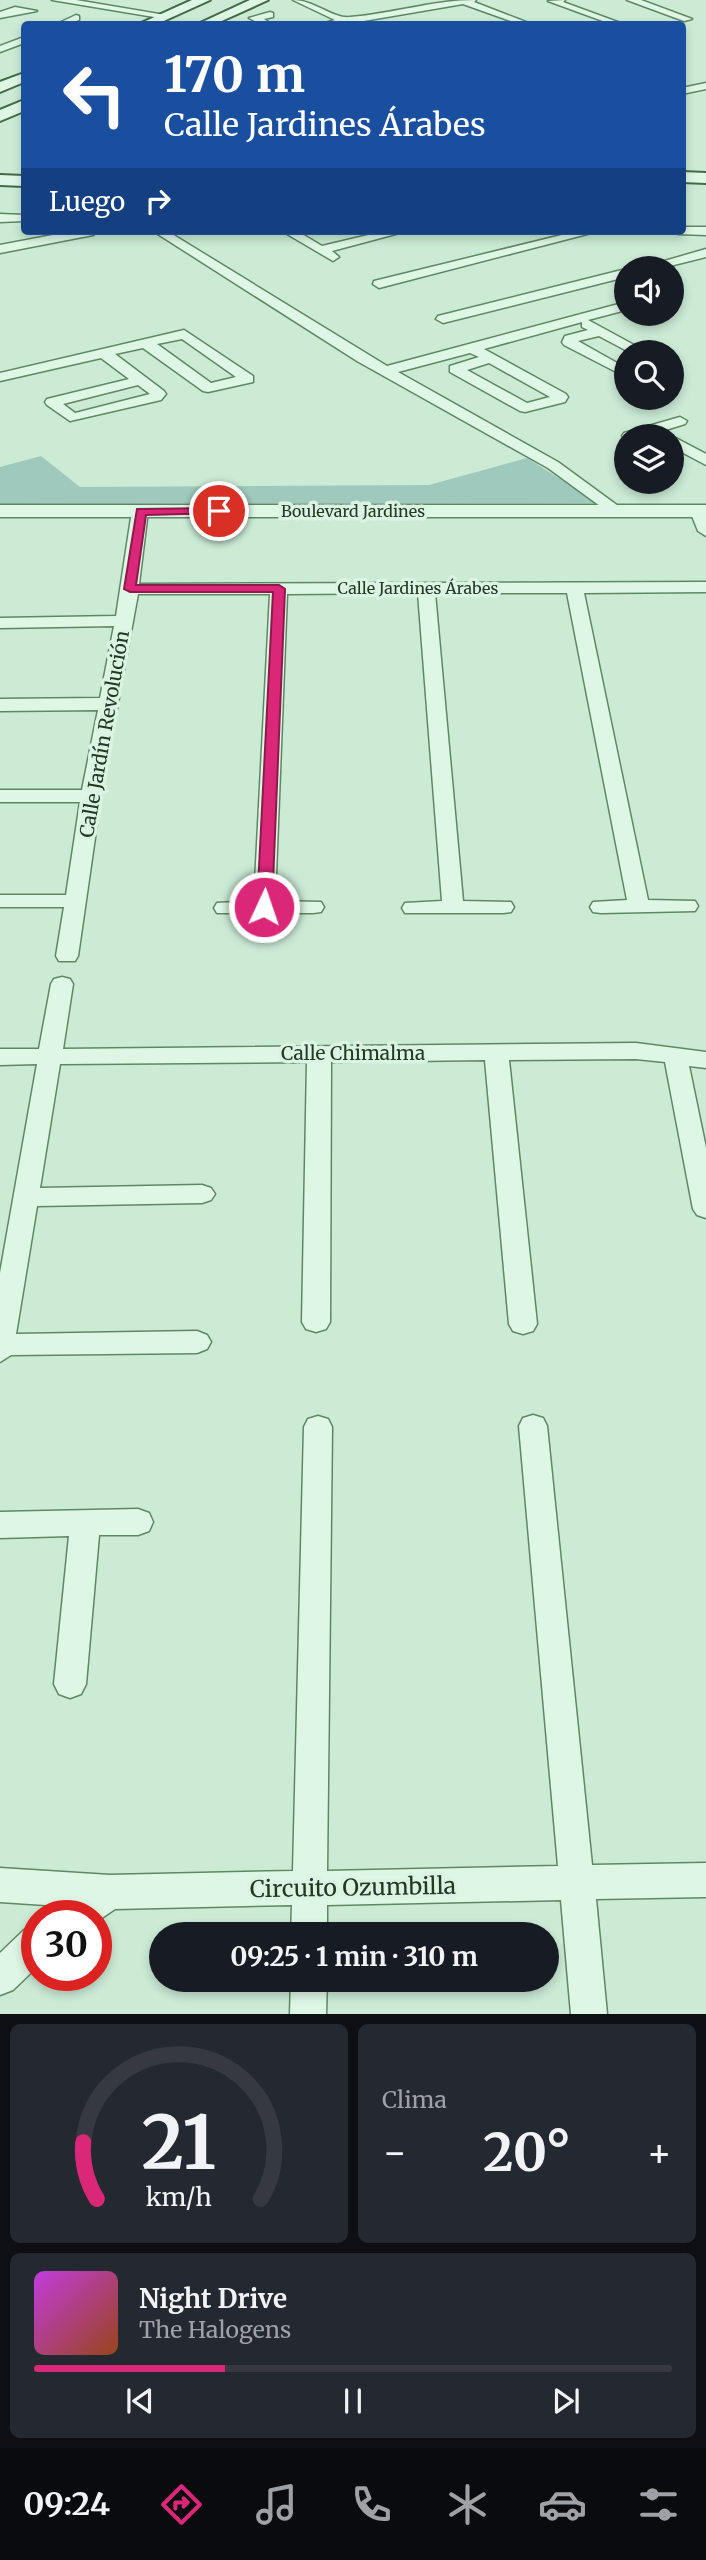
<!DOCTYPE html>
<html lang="es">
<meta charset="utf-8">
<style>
:root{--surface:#171b24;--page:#242831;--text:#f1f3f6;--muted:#9ea1a6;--line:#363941;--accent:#db2777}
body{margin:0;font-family:Merriweather,serif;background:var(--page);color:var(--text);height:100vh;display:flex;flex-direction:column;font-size:26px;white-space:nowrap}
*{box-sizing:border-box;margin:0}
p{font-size:23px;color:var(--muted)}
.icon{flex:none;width:38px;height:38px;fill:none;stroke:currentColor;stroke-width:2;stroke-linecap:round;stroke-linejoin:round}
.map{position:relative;height:2014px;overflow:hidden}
.drawer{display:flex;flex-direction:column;gap:10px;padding:10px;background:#0d0f14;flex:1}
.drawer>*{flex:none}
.top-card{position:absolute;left:21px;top:21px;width:665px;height:214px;border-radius:7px;box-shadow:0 4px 10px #0003;background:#1a4fa0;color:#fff;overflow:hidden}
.controls{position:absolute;left:614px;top:256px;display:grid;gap:14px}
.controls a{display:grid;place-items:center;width:70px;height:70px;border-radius:50%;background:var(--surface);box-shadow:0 4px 10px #0003;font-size:35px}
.speed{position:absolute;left:21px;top:1900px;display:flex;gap:14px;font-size:35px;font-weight:700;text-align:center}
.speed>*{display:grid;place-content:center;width:91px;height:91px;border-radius:50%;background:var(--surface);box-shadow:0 4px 10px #0003;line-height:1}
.speed .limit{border:10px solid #d22;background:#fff;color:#111}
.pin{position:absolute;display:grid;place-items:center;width:60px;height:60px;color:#fff;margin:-30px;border:4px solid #fff;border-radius:50%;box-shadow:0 2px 7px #0007}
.me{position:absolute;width:77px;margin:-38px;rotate:3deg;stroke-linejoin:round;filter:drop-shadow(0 0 5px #0008)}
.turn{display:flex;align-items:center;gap:24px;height:147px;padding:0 28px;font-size:32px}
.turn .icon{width:91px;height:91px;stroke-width:2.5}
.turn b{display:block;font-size:49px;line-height:60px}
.then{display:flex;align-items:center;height:66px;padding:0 28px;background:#0003;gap:14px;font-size:26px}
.big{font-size:52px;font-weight:700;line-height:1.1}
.drawer .widget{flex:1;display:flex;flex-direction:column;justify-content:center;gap:10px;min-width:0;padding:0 24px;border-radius:10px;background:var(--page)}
.drawer .dial{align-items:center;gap:0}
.dial svg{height:182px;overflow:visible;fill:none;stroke:var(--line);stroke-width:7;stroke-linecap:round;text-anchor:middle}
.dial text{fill:var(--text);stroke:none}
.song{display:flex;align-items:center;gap:21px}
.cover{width:84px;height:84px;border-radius:10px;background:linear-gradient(135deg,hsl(290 70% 55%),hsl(20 70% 35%))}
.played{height:7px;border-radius:4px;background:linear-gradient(90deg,var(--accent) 30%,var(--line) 30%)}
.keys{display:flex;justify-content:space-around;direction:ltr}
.heat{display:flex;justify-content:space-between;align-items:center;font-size:38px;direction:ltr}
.drawer .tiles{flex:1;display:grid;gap:10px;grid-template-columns:1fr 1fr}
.widget:last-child{grid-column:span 2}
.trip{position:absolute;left:149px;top:1922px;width:410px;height:70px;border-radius:35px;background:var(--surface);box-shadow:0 4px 10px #0003;font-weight:700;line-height:70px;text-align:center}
.menu{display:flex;height:112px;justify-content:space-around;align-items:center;background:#090b0e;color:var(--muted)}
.menu .icon{width:49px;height:49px}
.menu .current{color:var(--accent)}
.menu b{font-size:32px;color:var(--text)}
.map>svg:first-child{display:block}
.green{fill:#9fc9bd}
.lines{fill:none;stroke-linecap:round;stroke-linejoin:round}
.minor-casing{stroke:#608765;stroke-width:3}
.tertiary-casing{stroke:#608765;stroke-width:3}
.secondary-casing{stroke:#436947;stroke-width:4}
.minor{fill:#def7e5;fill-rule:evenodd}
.tertiary{fill:#def7e5;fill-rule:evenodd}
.secondary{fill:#def7e5;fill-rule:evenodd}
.route{fill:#db2777;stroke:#8e194d;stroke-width:2}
.labels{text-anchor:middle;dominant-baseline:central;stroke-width:7;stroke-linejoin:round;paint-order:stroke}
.far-street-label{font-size:16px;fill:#223924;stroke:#daf3e2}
.street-label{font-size:19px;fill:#223924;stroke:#daf3e2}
.near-street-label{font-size:23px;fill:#223924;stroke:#daf3e2}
</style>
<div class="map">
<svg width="706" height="2014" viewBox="0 0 706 2014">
<rect width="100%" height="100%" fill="#cbebd5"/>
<path class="green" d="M 41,456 L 80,487 L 429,485 L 527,458 L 598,503 L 0,504 L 0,467 Z"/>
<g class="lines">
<defs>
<g id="minor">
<path d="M 52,0 L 76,0 L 171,16 L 166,19 Z"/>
<path d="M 293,0 C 314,0 333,19 350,17 C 392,14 433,0 476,0 L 474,2 L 531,24 L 519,24 L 463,4 L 346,24 L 322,24 L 335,20 Z"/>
<path d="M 565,0 L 563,2 L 623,24 L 611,24 L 548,1 Z"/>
<path d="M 627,0 L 641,0 L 692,19 L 684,21 Z"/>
<path d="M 15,7 L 37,11 L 0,18 L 0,12 Z"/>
<path d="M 270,12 L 273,13 L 273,17 L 264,19 L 271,24 L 260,24 L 249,18 Z"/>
<path d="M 76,15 L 79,16 L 79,20 L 69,24 L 57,24 Z"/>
<path d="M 24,37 L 24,43 L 0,52 L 0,46 Z"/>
<path d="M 706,83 L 706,89 L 682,94 L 682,88 Z"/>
<path d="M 0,214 L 24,215 L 24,221 L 0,222 Z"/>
<path d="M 682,227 L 706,227 L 706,235 L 678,234 L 676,231 L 682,231 Z"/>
<path d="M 74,231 L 99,231 L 93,235 L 0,253 L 0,245 Z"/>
<path d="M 153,231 L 167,231 L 387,366 L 626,302 L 626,310 L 588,320 L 647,352 L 629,352 L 599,336 L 578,341 L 626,368 L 626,377 L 564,345 L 562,342 L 565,336 L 588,330 L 582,327 L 582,322 L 484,349 L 566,394 L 568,397 L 565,402 L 525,412 L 520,411 L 450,372 L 450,366 L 479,357 L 470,353 L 398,372 L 558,462 L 625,511 L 617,516 L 611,514 L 548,468 L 357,361 ZM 489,363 L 550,397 L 527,403 L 467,370 Z"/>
<path d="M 282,231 L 297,231 L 322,246 L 385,231 L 407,231 L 332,251 L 339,257 L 333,261 Z"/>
<path d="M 578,231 L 599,231 L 379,288 L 373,284 L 374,281 Z"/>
<path d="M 706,249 L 706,257 L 662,268 L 640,268 Z"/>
<path d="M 626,269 L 626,277 L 443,323 L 436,319 L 438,316 Z"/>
<path d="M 672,290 L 680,291 L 682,294 L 672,298 Z"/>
<path d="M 184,330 L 253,376 L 253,382 L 208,392 L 203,391 L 143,348 L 115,354 L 164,391 L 166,394 L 161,400 L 70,421 L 47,405 L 45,402 L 47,399 L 129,379 L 101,358 L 0,381 L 0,373 ZM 182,339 L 236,377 L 211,383 L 157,344 ZM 138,385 L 150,394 L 75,413 L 63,404 Z"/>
<path d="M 680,417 L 687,421 L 685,424 L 646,436 L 626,436 L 626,440 L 622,436 L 624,433 Z"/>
<path d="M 672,436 L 706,454 L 706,465 L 672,447 Z"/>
<path d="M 140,506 L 148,511 L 139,584 L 706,582 L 706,592 L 584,593 L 648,900 L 695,901 L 698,906 L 695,911 L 601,913 L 593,912 L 590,907 L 593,902 L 627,900 L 567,593 L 435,593 L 463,901 L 511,902 L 514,907 L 511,912 L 503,913 L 405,913 L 402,908 L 405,903 L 442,901 L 418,593 L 287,594 L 275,901 L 321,902 L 324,907 L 321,912 L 313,913 L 217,913 L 214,908 L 217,903 L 254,901 L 270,594 L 138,594 L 101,796 L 78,956 L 75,961 L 59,961 L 56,956 L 64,907 L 0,907 L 0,895 L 66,895 L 80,802 L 0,802 L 0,790 L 82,790 L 98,710 L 0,711 L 0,699 L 100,698 L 114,626 L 0,628 L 0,618 L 116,616 L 132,511 Z"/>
<path d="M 698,506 L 706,511 L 706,536 L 698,531 L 690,511 Z"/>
<path d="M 62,977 L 70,979 L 73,984 L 63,1049 L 636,1043 L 706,1052 L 706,1068 L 689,1066 L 706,1148 L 706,1218 L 697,1215 L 693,1209 L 665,1062 L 636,1059 L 509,1060 L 537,1324 L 533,1331 L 523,1334 L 513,1331 L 509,1324 L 485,1060 L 331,1062 L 330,1322 L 326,1329 L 316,1332 L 306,1329 L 302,1322 L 307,1062 L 60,1064 L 40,1188 L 202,1185 L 211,1188 L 215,1194 L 211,1200 L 202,1203 L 37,1206 L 16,1334 L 197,1331 L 207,1335 L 211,1342 L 207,1349 L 197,1353 L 11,1355 L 0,1362 L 0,1273 L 37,1064 L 0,1065 L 0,1049 L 39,1049 L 51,984 L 54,979 Z"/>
<path d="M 533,1415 L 543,1418 L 547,1426 L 592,1865 L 706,1863 L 706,1897 L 596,1899 L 607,2014 L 571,2014 L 561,1900 L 327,1905 L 327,1934 L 291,1934 L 292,1905 L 115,1909 L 96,1922 L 96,1916 L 57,1916 L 61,1906 L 0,1902 L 0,1868 L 110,1875 L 293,1871 L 304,1427 L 308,1419 L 318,1416 L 328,1419 L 332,1427 L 327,1871 L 558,1866 L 519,1426 L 523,1418 Z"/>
<path d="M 138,1509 L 149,1513 L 153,1522 L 149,1531 L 138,1535 L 99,1535 L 86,1684 L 81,1694 L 70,1698 L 59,1694 L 54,1684 L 69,1536 L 0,1538 L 0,1512 Z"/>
<path d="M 37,1925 L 37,1967 L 13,1990 L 0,1995 L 0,1953 L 24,1930 Z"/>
<path d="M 291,1979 L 327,1979 L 326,2014 L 290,2014 Z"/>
</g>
<rect id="tertiary" x="0" y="505" width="706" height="12"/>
<g id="secondary">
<path d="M 192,0 L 210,0 L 157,24 L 139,24 Z"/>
<path d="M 250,0 L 268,0 L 215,24 L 198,24 Z"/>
<path d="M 24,73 L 24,82 L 0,92 L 0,82 Z"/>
<path d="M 24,100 L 24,111 L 0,121 L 0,110 Z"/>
<path d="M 682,172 L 706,173 L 706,183 L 682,182 Z"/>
<path d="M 0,175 L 24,176 L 24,186 L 0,185 Z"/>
</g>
</defs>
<use href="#minor" class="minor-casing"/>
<use href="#tertiary" class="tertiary-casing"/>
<use href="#secondary" class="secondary-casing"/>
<use href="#minor" class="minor"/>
<use href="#tertiary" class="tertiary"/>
<use href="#secondary" class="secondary"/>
</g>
<path class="route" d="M 219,508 L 223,509 L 223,513 L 146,515 L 136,585 L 279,585 L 285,589 L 272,907 L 264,912 L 257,907 L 273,592 L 130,592 L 124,589 L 137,509 Z"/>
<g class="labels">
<g class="far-street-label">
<text x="353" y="511">Boulevard Jardines</text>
<text x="418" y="588">Calle Jardines Árabes</text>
</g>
<g class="street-label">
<text transform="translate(104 734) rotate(-80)">Calle Jardín Revolución</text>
<text x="353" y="1053">Calle Chimalma</text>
</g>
<g class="near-street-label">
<text transform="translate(353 1887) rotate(-1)">Circuito Ozumbilla</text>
</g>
</g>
</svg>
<div class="controls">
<a><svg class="icon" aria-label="sound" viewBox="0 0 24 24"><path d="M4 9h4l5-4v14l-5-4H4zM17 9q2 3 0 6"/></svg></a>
<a><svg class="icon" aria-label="search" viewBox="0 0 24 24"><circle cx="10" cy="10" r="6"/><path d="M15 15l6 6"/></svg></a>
<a><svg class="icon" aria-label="layers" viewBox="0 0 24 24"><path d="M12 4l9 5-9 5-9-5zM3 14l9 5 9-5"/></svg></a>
</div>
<div class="speed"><div class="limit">30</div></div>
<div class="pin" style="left:219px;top:511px;background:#d93025"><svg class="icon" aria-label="arrive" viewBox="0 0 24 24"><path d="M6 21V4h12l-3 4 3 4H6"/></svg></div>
<svg class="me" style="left:264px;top:907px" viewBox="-20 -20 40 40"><circle r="17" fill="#db2777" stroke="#fff" stroke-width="3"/><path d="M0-11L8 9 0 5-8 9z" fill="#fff"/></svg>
<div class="trip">09:25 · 1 min · 310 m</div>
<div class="top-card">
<div class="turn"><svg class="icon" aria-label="left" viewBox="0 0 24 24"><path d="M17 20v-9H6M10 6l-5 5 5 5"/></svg><div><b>170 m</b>Calle Jardines Árabes</div></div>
<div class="then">Luego<svg class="icon" aria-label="right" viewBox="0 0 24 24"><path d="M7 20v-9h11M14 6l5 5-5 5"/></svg></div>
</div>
</div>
<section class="drawer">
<div class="tiles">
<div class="widget dial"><svg viewBox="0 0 100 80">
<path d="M14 69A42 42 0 1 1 86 69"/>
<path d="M14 69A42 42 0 0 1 8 44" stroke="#db2777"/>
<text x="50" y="56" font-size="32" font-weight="700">21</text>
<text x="50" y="72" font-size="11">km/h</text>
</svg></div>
<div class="widget"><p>Clima</p>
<div class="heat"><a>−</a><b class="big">20°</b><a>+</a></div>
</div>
<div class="widget">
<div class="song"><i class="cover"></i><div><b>Night Drive</b><p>The Halogens</p></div></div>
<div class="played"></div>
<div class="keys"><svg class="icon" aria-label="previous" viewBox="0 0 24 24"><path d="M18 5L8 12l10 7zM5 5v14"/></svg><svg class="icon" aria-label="pause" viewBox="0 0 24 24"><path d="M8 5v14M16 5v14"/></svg><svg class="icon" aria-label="next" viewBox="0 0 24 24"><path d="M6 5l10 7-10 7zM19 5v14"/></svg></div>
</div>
</div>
</section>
<nav class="menu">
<b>09:24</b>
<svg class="icon current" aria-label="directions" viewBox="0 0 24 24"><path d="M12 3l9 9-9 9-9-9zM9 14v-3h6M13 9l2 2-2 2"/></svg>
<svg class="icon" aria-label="music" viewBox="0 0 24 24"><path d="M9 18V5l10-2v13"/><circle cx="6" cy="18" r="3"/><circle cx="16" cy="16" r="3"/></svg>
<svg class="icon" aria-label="phone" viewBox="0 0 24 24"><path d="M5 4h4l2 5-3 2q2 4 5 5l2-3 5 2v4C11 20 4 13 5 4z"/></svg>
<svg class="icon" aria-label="climate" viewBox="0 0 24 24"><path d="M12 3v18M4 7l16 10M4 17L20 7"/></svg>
<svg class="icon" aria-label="car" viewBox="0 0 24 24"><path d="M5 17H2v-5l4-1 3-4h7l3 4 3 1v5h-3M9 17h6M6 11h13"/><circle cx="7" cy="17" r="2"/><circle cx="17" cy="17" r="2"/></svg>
<svg class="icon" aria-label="filters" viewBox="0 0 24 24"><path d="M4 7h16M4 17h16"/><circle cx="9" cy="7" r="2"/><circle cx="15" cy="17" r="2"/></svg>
</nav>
